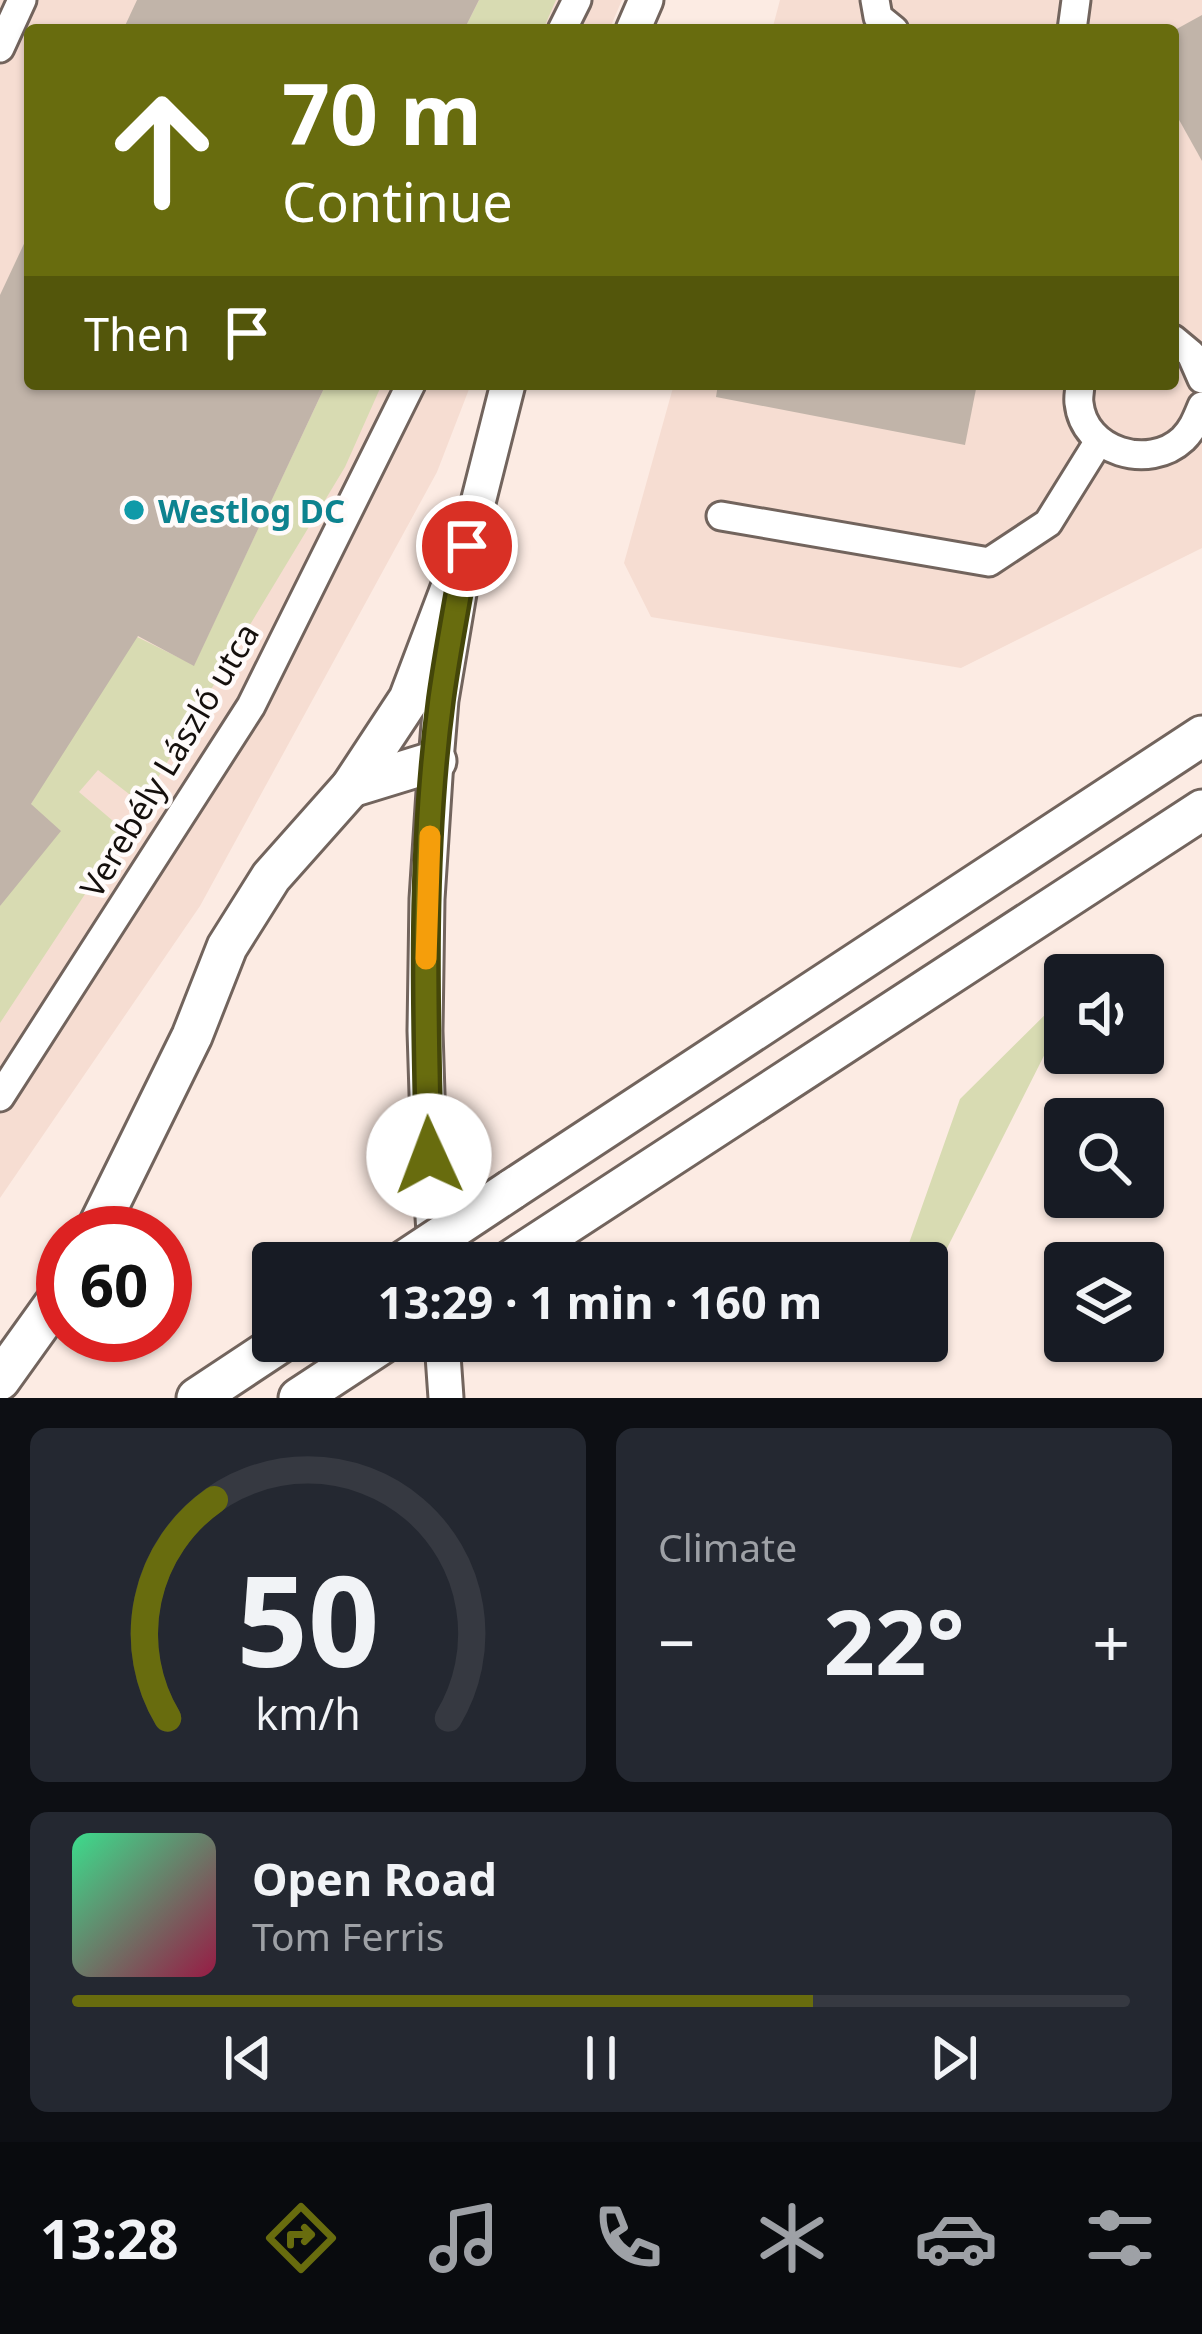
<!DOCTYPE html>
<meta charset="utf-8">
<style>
:root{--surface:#171b24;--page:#242831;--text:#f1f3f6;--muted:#9ea1a6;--line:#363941;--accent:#686c0e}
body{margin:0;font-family:"Noto Sans",sans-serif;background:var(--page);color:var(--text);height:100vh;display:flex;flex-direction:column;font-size:45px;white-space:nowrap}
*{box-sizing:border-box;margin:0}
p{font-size:39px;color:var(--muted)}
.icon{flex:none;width:66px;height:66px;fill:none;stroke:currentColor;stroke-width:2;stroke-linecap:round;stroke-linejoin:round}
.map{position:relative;height:1398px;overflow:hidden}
.drawer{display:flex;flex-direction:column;gap:30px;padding:30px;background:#0d0f14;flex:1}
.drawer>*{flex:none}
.banner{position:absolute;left:24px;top:24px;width:1155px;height:366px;border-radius:12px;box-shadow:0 3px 9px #0004;background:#686c0e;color:#fff;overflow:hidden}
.tools{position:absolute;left:1044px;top:954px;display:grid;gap:24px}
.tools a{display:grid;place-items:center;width:120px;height:120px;border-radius:12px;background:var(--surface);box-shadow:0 3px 9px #0004;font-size:60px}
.speed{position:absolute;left:36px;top:1206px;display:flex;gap:24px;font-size:60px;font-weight:700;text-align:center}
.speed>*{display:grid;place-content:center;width:156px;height:156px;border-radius:50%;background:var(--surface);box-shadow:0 3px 9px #0004;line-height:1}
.speed .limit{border:18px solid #d22;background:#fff;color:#111}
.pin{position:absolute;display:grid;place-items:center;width:102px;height:102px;color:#fff;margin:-51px;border:6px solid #fff;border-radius:50%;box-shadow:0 3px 12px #0007}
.me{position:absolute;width:132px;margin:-66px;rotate:358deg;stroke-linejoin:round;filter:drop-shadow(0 0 9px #0008)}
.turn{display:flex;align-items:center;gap:42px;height:252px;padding:0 60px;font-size:54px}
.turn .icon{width:156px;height:156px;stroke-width:2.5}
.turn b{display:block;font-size:84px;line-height:102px}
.then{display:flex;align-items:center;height:114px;padding:0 60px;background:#0003;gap:24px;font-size:45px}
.big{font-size:90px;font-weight:700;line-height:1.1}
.drawer .tile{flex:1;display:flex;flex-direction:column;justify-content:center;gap:18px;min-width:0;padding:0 42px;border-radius:18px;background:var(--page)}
.drawer .dial{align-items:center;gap:0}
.dial svg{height:312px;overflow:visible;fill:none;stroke:var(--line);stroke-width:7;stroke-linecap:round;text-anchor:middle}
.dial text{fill:var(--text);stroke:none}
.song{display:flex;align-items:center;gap:36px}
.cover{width:144px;height:144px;border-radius:18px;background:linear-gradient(135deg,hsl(150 70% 55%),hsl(340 70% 35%))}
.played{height:12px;border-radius:6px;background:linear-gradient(90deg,var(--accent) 70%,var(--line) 70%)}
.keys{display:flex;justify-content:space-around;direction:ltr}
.heat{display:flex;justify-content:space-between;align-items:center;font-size:66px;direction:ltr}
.drawer .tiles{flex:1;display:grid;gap:30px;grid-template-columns:1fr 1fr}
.tile:last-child{grid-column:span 2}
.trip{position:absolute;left:252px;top:1242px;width:696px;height:120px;border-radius:12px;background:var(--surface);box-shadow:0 3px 9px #0004;font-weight:700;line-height:120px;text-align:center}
.menu{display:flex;height:192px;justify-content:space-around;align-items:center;background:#090b0e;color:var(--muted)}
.menu .icon{width:84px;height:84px}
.menu .on{color:var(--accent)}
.menu b{font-size:54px;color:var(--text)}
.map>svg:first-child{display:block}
.built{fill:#f6ddd2}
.green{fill:#d8dbb2}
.building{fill:#c1b4a9}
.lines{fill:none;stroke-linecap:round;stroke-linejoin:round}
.minor-casing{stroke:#72645d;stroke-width:33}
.major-casing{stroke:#72645d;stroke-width:39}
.highway-casing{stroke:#72645d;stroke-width:45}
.minor{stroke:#fff;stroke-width:27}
.major{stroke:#fff;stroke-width:33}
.highway{stroke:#fff;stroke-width:39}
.highway-bridge-casing{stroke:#72645d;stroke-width:45;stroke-linecap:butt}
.highway-bridge{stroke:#fff;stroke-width:39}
.route-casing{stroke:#444609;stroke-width:30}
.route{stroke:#686c0e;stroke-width:21}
.slow{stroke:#f59e0b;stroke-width:21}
.culture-dot{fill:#0f9aa8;stroke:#fffbfa;stroke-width:4.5}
.labels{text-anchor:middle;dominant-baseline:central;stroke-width:9;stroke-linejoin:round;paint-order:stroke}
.culture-label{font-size:33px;font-weight:bold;fill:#0d838f;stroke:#fffbfa;text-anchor:start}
.street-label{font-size:33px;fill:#15100d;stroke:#fffbfa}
</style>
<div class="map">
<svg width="1202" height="1398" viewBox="0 0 1202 1398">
<rect width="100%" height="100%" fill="#fcebe3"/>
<g class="built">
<path d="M 0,0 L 622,0 L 609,30 L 30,30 L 30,384 L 471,384 L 437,472 L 200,906 L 0,1198 Z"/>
<path d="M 780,0 L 1202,0 L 1202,548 L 961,668 L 651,617 L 624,563 L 674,384 L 1173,384 L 1173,30 L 772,30 Z"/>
</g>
<g class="green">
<path d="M 479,0 L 556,0 L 543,30 L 464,30 Z"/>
<path d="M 326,384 L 382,384 L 345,467 L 142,804 L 98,770 L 79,792 L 126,832 L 0,1023 L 0,906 L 31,804 L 129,633 L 194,665 Z"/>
<path d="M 1065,995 L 1065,1014 L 927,1288 L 927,1263 L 902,1263 L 960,1099 Z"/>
</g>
<g class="building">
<path d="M 137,0 L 479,0 L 464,30 L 123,30 Z"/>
<path d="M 1202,15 L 1202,161 L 1173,109 L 1173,31 Z"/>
<path d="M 30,231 L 30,384 L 326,384 L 194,666 L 138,636 L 31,804 L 61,831 L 0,906 L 0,295 Z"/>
<path d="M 718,384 L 977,384 L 965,445 L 716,397 Z"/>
</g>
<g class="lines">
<defs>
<g id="minor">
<path d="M 875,0 L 878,17 L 894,30"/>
<path d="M 562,30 L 577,0"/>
<path d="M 1072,30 L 1076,0"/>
<path d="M 0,48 L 22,0"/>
<path d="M 1173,339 L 1191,354 L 1202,379"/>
<path d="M 1080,384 C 1080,390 1078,397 1079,403 C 1084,452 1149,471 1183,439 C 1193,429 1197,418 1202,406"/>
<path d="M 721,516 L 989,562 L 1048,523 L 1099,441"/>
<path d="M 0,1097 L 251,706 L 411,384"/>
</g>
<g id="major">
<path d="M 633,30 L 646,0"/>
<path d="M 436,1263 L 429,1156 L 425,1031 L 427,899 L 436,761 L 441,700 L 467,546 L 508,384"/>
<path d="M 442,1341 L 446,1398"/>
</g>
<g id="highway">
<path d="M 351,787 L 436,761"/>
<path d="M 511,1190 L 1202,736"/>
<path d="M 95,1233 L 192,1036 L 227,947 L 271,877 L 351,787 L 409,699 L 467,546"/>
<path d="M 507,1263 L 1202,810"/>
<path d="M 0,1380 L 63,1292"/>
<path d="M 197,1398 L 283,1341"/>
<path d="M 299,1398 L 386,1341"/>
</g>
</defs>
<use href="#minor" class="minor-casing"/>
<use href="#major" class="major-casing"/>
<use href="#highway" class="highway-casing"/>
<use href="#minor" class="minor"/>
<use href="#major" class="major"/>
<use href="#highway" class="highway"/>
<defs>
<path id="highway-bridge" d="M 401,1263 L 511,1190"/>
</defs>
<use href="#highway-bridge" class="highway-bridge-casing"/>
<use href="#highway-bridge" class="highway-bridge"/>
</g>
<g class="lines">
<defs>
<path id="route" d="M 429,1156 C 425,1005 421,850 441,699 C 448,648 458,597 467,546"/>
</defs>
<use href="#route" class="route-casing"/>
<use href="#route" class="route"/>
<path class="slow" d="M 426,959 L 430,836"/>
</g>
<circle class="culture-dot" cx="134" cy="510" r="12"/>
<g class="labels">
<g class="culture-label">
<text x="158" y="510">Westlog DC</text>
</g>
<g class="street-label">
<text transform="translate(169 760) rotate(-59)">Verebély László utca</text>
</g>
</g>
</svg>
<div class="tools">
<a><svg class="icon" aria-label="sound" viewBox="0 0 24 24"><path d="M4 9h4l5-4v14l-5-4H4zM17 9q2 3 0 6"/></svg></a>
<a><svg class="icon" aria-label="search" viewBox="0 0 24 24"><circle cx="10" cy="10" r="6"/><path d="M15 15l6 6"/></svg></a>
<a><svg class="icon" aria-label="layers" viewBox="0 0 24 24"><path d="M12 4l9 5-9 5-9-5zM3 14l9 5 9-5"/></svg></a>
</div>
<div class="speed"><div class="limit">60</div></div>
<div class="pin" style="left:467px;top:546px;background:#d93025"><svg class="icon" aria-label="arrive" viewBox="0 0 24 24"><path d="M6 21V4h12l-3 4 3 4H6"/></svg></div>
<svg class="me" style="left:429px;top:1156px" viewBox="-20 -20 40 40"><circle r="19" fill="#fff"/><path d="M0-13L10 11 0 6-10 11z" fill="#686c0e"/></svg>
<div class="trip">13:29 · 1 min · 160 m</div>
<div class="banner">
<div class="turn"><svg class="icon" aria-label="ahead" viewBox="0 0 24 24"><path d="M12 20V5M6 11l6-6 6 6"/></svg><div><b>70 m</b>Continue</div></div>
<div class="then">Then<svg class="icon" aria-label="arrive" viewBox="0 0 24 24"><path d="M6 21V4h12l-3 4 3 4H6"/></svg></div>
</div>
</div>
<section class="drawer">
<div class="tiles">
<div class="tile dial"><svg viewBox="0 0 100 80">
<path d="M14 69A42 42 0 1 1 86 69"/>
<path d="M14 69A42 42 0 0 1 26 13" stroke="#686c0e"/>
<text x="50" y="56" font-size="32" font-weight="700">50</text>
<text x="50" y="72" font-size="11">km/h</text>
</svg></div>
<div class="tile"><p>Climate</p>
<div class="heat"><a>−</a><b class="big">22°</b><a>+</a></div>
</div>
<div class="tile">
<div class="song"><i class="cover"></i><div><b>Open Road</b><p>Tom Ferris</p></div></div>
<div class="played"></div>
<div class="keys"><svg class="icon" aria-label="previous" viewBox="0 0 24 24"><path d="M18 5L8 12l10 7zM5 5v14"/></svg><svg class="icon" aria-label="pause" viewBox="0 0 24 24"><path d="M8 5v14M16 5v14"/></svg><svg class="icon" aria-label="next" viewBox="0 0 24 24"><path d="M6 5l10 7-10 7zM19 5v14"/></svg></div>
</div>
</div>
</section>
<nav class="menu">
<b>13:28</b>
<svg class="icon on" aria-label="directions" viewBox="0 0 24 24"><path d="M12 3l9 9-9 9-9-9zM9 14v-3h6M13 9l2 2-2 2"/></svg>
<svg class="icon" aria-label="music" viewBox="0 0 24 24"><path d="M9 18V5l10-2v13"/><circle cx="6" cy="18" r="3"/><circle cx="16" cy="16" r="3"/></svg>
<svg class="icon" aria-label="phone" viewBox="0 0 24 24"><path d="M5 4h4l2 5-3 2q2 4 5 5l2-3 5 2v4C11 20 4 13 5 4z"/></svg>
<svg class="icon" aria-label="climate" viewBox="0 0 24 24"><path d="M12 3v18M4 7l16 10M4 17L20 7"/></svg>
<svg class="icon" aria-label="car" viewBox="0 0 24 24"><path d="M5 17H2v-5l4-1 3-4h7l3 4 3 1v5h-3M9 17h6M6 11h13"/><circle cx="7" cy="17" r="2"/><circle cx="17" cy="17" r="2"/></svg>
<svg class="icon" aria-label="filters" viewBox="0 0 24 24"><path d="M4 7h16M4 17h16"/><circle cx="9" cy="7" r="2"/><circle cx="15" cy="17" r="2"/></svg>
</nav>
